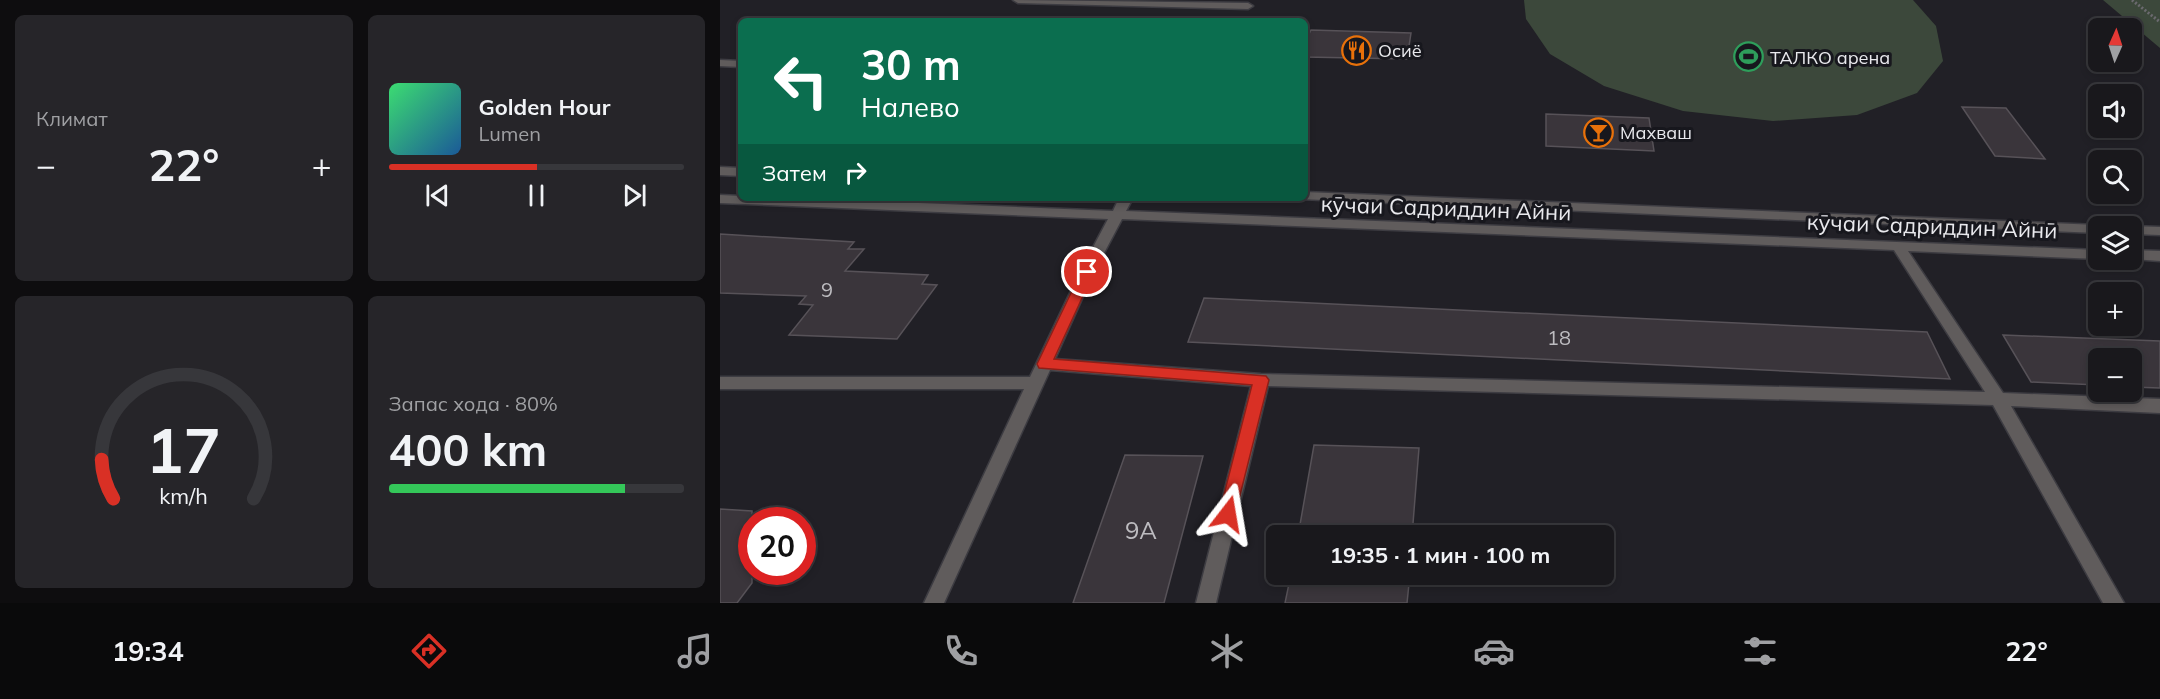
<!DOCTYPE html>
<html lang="ru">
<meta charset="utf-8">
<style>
:root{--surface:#19181c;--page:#262529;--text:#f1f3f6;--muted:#9fa0a3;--line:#37373b;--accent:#d93025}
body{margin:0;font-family:Mulish,sans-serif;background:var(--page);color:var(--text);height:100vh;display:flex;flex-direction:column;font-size:22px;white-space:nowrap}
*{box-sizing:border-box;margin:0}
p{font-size:20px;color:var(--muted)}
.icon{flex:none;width:33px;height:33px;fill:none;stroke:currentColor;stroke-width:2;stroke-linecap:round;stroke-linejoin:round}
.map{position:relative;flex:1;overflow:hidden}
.sheet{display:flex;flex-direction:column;gap:15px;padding:15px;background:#0e0d0f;width:720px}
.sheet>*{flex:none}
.guide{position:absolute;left:18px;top:18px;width:570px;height:183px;border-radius:9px;box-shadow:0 3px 9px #0003,0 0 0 2px var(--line);background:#0b6e4f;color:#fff;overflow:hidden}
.needle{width:39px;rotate:3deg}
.fabs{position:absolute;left:1368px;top:18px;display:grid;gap:12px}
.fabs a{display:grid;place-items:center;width:54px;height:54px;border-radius:9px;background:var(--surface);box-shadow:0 3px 9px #0003,0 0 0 2px var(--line);font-size:30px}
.speed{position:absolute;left:18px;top:507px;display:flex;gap:12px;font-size:30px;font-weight:700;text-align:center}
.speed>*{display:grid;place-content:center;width:78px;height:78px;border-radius:50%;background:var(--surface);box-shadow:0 3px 9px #0003,0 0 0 2px var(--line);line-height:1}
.speed .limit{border:9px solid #d22;background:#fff;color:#111}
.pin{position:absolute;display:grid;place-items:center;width:51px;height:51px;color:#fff;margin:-26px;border:3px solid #fff;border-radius:50%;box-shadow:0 2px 6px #0007}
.me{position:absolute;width:66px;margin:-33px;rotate:14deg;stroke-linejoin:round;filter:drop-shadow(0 0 4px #0008)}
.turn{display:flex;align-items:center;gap:21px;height:126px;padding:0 24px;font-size:27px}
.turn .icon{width:78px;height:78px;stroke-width:2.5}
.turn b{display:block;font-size:42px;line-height:51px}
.then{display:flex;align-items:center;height:57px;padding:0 24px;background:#0003;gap:12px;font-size:22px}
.big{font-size:45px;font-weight:700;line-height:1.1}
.sheet .card{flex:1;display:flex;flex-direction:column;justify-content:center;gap:9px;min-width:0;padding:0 21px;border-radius:9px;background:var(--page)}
.sheet .dial{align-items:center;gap:0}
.dial svg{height:156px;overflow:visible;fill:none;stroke:var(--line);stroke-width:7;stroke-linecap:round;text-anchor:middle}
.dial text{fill:var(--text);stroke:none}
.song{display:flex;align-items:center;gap:18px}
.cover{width:72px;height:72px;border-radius:9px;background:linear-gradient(135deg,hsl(140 70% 55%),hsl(210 70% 35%))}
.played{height:6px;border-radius:3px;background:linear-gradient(90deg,var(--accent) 50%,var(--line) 50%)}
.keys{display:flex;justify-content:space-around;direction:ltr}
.heat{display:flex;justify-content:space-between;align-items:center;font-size:33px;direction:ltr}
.charge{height:9px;border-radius:4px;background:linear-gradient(90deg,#34c759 80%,var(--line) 0)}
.sheet .tiles{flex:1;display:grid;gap:15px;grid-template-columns:repeat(2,1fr)}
.trip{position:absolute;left:546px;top:525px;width:348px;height:60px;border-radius:9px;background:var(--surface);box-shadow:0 3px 9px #0003,0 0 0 2px var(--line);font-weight:700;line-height:60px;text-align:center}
.tab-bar{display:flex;height:96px;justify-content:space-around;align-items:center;background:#0a0a0b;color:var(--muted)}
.tab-bar .icon{width:42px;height:42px}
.tab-bar .on{color:var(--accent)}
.tab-bar b{font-size:27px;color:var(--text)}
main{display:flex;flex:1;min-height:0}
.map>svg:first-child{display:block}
.green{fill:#3c483b}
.building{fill:#3a353b;stroke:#575258;stroke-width:1.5}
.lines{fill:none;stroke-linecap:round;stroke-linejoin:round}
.minor-casing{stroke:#3d3c42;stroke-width:3}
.path{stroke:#6b6a6f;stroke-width:3;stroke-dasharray:2 2;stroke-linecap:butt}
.minor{fill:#605c5c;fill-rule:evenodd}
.route{fill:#d93025;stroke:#8d1f18;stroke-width:1.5}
.labels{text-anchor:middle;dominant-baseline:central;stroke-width:6;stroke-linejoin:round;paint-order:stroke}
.far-poi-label{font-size:18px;fill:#e9e9ed;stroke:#17171d;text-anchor:start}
.number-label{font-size:20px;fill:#bdbcc0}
.street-label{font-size:22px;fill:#e9e9ed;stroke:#17171d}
.near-number-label{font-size:24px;fill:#bdbcc0}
</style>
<main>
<section class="sheet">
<div class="tiles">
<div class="card"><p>Климат</p>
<div class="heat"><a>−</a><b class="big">22°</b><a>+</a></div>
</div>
<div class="card">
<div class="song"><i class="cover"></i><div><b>Golden Hour</b><p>Lumen</p></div></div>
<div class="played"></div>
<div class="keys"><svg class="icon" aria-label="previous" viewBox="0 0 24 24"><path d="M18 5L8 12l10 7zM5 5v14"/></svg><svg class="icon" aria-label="pause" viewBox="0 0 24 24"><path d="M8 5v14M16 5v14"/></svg><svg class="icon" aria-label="next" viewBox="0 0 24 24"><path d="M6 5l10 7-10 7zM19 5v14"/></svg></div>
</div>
<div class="card dial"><svg viewBox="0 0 100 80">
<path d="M14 69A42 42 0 1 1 86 69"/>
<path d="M14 69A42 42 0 0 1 8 49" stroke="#d93025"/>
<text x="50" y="56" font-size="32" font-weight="700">17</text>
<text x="50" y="72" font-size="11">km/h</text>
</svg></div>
<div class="card"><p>Запас хода · 80%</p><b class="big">400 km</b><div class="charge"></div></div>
</div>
</section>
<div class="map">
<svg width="1440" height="603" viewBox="0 0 1440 603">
<rect width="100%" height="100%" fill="#212026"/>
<g class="green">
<path d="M 804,0 L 1193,0 L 1216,26 L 1223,61 L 1197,93 L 1137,115 L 1053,121 L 963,111 L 884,86 L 830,54 L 806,19 Z"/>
<path d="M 1383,0 L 1440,0 L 1440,48 Z"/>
</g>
<g class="building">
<path d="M 591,30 L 691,33 L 687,59 L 585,57 L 585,42 Z"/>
<path d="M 1242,107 L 1286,108 L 1325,159 L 1275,156 Z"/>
<path d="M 826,114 L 929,118 L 934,151 L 826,146 Z"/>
<path d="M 0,234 L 134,242 L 128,249 L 144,249 L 125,271 L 208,275 L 202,284 L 217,285 L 177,339 L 69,335 L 93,305 L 79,304 L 86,296 L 0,293 Z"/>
<path d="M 484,298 L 1207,332 L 1230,379 L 468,342 Z"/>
<path d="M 1283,335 L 1440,341 L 1440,388 L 1412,387 L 1412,358 L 1378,358 L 1378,385 L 1311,382 Z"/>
<path d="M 594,445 L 699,448 L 692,536 L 578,536 Z"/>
<path d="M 405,455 L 483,456 L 444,603 L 353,603 Z"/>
<path d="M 0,509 L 32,511 L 32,583 L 17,603 L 0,603 Z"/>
<path d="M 571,574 L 690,574 L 687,603 L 565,603 Z"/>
</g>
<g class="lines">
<defs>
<g id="minor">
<path d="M 293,0 L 528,3 L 533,6 L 528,9 L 298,3 Z"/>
<path d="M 0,60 L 21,61 L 21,67 L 0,66 Z"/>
<path d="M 0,167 L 21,168 L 21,176 L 0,175 Z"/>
<path d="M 585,192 L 1378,225 L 1383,226 L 1378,226 L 1378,233 L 580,199 L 585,198 Z"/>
<path d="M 0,195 L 21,196 L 21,198 L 75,198 L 393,211 L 399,198 L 413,198 L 406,211 L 1378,250 L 1378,259 L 1188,251 L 1283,393 L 1440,399 L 1440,413 L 1291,406 L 1404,603 L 1383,603 L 1273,405 L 548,386 L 496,603 L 476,603 L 531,386 L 330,370 L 224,603 L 204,603 L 304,389 L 0,389 L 0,377 L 310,377 L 360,272 L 388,219 L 0,203 ZM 402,219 L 1174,250 L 1265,392 L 541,374 L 335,359 L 374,272 Z"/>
<path d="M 1409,226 L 1412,226 L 1440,227 L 1440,235 L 1412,234 L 1412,226 Z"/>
<path d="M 1412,250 L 1440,251 L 1440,261 L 1412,259 Z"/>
</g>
</defs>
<use href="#minor" class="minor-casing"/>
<path class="path" d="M 1412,0 L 1440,22"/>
<use href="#minor" class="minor"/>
</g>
<path class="route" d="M 367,268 L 374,272 L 334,359 L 546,376 L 549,380 L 514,519 L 508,521 L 502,519 L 499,514 L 532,385 L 319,368 L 317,364 L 361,272 Z"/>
<defs>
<symbol id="restaurant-ring" viewBox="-11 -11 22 22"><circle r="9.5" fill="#17171d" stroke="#e8710a" stroke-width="1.5"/><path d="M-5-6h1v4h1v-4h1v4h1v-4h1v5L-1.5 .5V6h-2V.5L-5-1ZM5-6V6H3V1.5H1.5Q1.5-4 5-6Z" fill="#e8710a"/></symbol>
<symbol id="stadium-ring" viewBox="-11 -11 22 22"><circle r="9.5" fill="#17171d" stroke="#2e9e5b" stroke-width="1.5"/><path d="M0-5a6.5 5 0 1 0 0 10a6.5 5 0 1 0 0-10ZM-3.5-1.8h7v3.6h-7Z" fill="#2e9e5b"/></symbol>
<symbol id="bar-ring" viewBox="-11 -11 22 22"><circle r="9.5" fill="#17171d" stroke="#e8710a" stroke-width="1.5"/><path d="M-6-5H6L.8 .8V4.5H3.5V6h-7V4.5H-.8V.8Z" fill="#e8710a"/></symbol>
</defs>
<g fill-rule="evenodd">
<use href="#restaurant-ring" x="620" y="34" width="33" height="33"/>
<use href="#stadium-ring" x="1012" y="40" width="33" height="33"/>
<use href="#bar-ring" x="862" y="116" width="33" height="33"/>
</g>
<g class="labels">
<g class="far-poi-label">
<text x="658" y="50">Осиё</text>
<text x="1050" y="57">ТАЛКО арена</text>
<text x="900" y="132">Махваш</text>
</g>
<g class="number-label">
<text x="107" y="289">9</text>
<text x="839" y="337">18</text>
</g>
<g class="street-label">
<text transform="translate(726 208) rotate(2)">кӯчаи Садриддин Айнӣ</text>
<text transform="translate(1212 226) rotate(2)">кӯчаи Садриддин Айнӣ</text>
</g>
<g class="near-number-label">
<text x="421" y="530">9А</text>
</g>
</g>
</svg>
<div class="fabs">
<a><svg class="needle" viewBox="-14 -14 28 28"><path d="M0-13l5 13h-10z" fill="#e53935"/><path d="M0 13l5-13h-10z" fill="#9fa0a3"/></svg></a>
<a><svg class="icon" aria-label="sound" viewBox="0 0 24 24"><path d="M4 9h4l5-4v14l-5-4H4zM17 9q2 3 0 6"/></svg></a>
<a><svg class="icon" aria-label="search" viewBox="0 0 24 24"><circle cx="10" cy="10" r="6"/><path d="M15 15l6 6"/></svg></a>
<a><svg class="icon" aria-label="layers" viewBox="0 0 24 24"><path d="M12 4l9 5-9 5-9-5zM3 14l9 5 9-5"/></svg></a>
<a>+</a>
<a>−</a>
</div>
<div class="speed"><div class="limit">20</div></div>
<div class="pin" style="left:367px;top:272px;background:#d93025"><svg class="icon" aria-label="arrive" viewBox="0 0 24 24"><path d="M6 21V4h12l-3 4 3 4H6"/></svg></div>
<svg class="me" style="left:508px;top:514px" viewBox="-20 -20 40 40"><path d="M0-17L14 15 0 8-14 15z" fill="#d93025" stroke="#fff" stroke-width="4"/></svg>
<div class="trip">19:35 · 1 мин · 100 m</div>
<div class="guide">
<div class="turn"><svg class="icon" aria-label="left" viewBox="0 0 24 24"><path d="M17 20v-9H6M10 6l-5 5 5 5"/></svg><div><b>30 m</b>Налево</div></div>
<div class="then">Затем<svg class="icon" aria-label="right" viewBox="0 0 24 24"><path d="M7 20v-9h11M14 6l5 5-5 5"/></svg></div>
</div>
</div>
</main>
<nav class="tab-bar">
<b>19:34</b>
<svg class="icon on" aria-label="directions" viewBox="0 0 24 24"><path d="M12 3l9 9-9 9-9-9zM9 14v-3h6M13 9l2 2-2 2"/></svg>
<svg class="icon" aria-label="music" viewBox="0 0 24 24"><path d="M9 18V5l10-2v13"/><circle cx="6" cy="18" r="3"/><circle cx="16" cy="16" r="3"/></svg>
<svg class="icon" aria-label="phone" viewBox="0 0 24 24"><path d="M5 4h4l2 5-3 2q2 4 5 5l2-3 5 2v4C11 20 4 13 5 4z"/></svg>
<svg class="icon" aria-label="climate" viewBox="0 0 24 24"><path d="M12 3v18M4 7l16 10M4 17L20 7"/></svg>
<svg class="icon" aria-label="car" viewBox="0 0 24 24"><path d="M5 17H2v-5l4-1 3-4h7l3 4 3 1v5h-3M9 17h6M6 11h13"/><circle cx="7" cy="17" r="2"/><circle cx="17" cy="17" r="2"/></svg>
<svg class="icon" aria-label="filters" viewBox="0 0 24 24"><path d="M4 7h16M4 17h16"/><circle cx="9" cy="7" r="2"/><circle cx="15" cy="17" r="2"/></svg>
<b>22°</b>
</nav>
